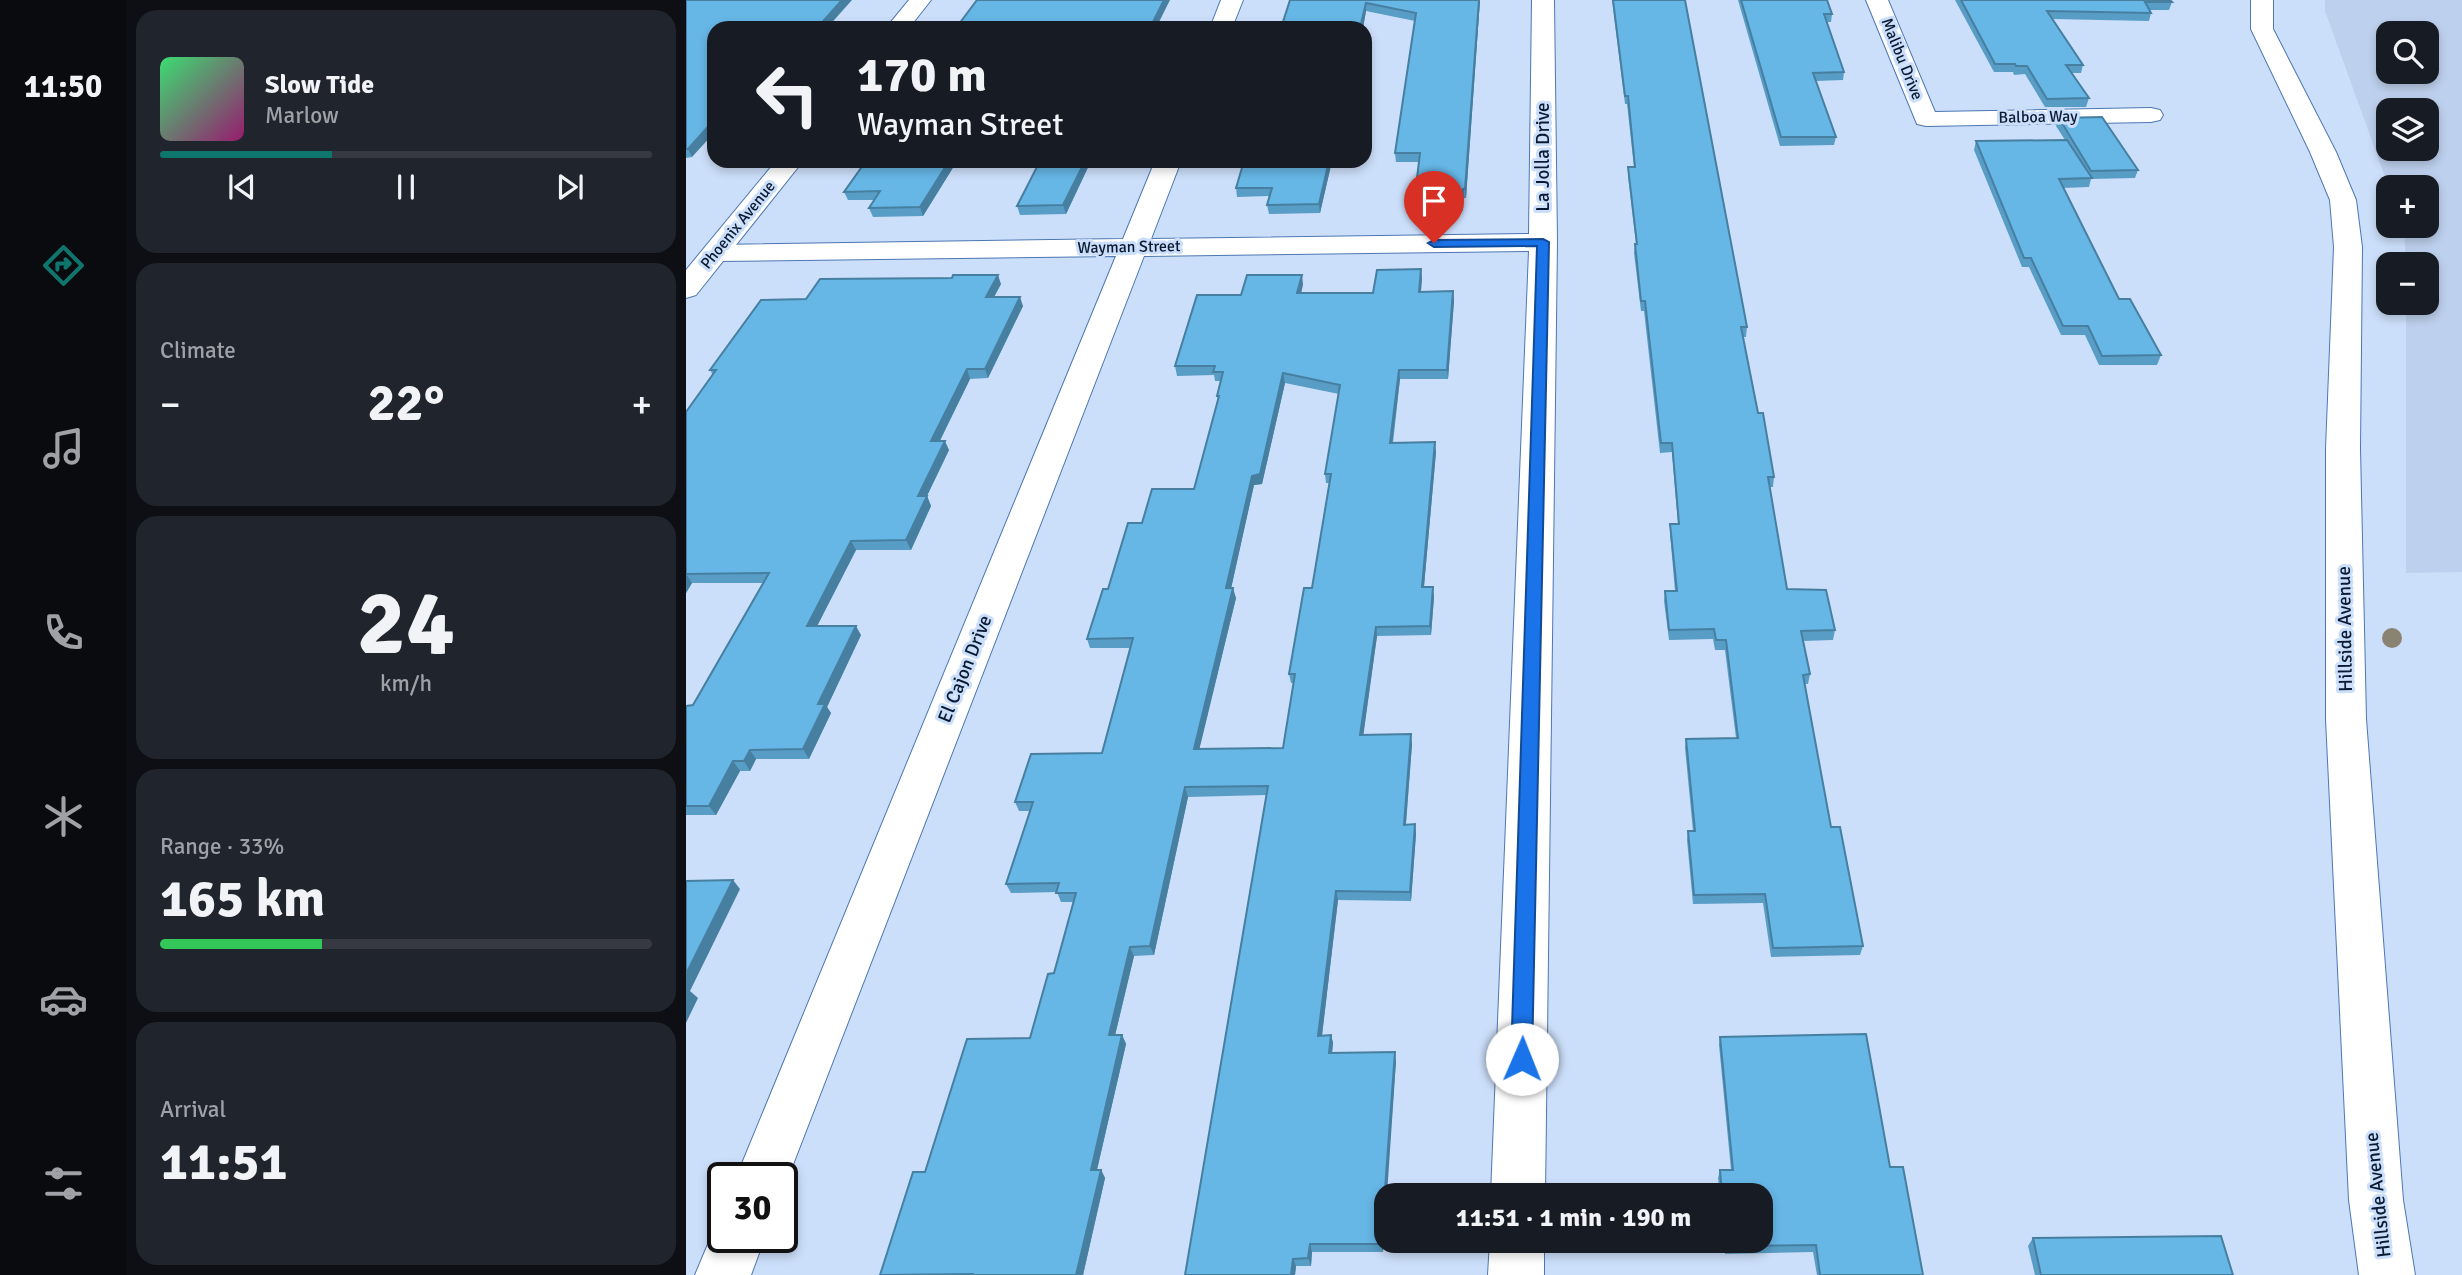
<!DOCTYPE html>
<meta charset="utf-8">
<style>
:root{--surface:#171b24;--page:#20242c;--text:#f1f3f6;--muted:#9ea1a6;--line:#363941;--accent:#0f766e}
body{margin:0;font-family:Signika,sans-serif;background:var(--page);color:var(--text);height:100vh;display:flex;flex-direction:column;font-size:26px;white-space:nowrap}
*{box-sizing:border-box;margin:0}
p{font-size:23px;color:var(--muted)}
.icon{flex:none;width:38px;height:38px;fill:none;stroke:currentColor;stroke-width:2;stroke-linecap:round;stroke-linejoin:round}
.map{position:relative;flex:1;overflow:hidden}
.sheet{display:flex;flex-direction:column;gap:10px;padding:10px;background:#0d0f14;width:560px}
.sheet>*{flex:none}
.top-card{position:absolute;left:21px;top:21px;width:665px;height:147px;border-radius:21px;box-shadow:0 4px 10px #0003;background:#171b24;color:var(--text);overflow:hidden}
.tools{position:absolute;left:1690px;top:21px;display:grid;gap:14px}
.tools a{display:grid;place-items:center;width:63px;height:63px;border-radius:14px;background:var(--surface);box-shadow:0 4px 10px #0003;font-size:35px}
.speed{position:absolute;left:21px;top:1162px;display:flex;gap:14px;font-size:35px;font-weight:700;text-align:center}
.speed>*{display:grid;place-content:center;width:91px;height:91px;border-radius:50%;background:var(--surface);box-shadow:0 4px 10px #0003;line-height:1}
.speed .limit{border:4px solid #111;border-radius:10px;background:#fff;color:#111}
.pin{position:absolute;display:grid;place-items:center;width:60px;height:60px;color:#fff;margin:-72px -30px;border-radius:50% 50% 50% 0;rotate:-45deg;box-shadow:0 0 7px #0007}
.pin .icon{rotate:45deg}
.me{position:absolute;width:77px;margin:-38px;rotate:1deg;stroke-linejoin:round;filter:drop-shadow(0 0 5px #0008)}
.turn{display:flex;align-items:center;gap:24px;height:147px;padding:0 35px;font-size:32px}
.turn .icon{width:91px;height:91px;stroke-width:2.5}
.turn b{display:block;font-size:49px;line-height:60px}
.big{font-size:52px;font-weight:700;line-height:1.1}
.sheet .card{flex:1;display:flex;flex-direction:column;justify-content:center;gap:10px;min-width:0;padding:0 24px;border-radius:21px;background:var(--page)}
.sheet .dial{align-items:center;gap:0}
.dial b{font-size:91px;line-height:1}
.song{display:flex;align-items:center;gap:21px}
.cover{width:84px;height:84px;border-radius:10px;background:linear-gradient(135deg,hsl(140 70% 55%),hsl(320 70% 35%))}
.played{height:7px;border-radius:4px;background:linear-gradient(90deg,var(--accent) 35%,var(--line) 35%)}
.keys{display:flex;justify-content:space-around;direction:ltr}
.heat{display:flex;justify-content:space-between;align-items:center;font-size:38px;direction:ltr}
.charge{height:10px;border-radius:5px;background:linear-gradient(90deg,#34c759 33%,var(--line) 0)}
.trip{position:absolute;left:688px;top:1183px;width:399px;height:70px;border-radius:21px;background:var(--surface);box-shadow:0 4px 10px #0003;font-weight:700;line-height:70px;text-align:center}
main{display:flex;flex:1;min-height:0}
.tabs{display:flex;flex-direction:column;width:126px;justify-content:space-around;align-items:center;background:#090b0e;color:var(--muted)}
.tabs .icon{width:49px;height:49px}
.tabs .current{color:var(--accent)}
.tabs b{font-size:32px;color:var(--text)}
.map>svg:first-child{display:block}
.built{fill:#bdd0ed;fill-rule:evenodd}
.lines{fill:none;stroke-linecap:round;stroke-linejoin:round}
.minor-casing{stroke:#4c77b2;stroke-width:2}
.tertiary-casing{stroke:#4c77b2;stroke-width:2}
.minor{fill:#fff;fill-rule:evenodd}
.tertiary{fill:#fff;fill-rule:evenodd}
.tree{fill:#8b8372}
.wall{fill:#589dc6;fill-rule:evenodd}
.shaded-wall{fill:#477fa1}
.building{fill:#66b6e6;stroke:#477fa1;stroke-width:2;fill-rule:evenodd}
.route{fill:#1a73e8;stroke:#114b97;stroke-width:2}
.labels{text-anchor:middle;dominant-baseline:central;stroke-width:6;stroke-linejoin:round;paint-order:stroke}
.far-street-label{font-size:16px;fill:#091a32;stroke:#ccdffa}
.street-label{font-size:19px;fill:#091a32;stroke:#ccdffa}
</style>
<main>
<nav class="tabs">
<b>11:50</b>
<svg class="icon current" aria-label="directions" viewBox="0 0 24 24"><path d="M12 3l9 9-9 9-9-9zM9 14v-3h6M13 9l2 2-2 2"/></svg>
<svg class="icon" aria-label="music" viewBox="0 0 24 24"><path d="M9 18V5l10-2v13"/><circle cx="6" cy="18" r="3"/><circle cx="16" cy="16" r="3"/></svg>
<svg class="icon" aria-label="phone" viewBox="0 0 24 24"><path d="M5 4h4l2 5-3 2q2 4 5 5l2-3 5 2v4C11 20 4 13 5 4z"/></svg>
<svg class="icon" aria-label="climate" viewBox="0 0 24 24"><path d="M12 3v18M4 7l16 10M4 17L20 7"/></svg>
<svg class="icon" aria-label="car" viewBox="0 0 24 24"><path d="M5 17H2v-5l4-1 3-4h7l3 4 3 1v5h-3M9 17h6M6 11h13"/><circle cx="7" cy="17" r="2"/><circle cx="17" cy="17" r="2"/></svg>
<svg class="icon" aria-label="filters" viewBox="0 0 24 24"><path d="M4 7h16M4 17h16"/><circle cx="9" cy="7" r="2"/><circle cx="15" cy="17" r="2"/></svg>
</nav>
<section class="sheet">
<div class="card">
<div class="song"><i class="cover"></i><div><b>Slow Tide</b><p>Marlow</p></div></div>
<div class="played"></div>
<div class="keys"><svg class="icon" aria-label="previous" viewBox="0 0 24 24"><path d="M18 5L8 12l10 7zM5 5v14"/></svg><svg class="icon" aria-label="pause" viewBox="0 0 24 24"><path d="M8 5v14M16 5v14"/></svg><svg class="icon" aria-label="next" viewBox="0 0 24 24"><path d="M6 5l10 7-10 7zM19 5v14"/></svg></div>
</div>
<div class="card"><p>Climate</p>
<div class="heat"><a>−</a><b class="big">22°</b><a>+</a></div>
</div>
<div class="card dial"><b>24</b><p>km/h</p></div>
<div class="card"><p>Range · 33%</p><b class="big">165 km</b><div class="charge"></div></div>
<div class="card"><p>Arrival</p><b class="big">11:51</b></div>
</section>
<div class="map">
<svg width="1776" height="1275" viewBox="0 0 1776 1275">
<rect width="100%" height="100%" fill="#ccdffa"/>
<path class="built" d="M 1639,0 L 1776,0 L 1776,572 L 1720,573 L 1720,303 L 1741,303 L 1741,264 L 1720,264 L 1718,226 L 1741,226 L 1741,187 L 1703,188 L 1639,11 ZM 1703,33 L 1741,33 L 1741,72 L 1703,72 ZM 1703,110 L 1741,110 L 1741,149 L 1703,149 Z"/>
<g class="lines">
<defs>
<g id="minor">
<path d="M 535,0 L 557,0 L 546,28 L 524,28 Z"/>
<path d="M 846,0 L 868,0 L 871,242 L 859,1195 L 805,1195 L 843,251 L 458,256 L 96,1193 L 96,1178 L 50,1178 L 430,256 L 30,261 L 20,259 L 16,253 L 20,247 L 30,245 L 437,239 L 469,161 L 495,161 L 465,239 L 843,234 Z"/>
<path d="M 1180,0 L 1202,0 L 1249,112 L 1465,108 L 1474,110 L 1477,115 L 1474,120 L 1465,122 L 1240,126 L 1231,124 Z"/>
<path d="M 37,1216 L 37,1237 L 79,1237 L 65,1275 L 9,1275 L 33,1218 Z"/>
<path d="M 804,1241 L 858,1241 L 858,1275 L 802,1275 Z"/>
</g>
<g id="tertiary">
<path d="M 223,0 L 245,0 L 223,28 L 200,28 Z"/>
<path d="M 1565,0 L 1587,0 L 1587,29 L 1650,152 L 1670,200 L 1676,247 L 1674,449 L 1680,719 L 1717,1200 L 1729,1275 L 1673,1275 L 1663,1200 L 1640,719 L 1640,449 L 1648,247 L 1644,200 L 1624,152 L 1565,29 Z"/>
<path d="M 90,161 L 117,161 L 10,295 L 0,298 L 0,270 Z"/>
</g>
</defs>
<use href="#minor" class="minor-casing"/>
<use href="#tertiary" class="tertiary-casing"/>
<use href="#minor" class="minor"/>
<use href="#tertiary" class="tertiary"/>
</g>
<circle class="tree" cx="1706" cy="638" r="10"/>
<g class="wall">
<path d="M 0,0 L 28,28 L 6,157 L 0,158 Z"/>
<path d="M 604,0 L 794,0 L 780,198 L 778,198 L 777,211 L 729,212 L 728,203 L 733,162 L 710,162 L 709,153 L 729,21 L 680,11 L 677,28 L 595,28 Z"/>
<path d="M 926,0 L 999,0 L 1061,327 L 1060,337 L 1057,337 L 1072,413 L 1088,477 L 1087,487 L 1084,487 L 1101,589 L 1149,630 L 1147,640 L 1117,641 L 1124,674 L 1122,684 L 1119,684 L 1145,827 L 1177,946 L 1174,955 L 1085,957 L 1077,903 L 1007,904 L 1001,840 L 1002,831 L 1007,831 L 999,748 L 1000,739 L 1050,738 L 1039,650 L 1029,650 L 1027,639 L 983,640 L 978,601 L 979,591 L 989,591 L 984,533 L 984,524 L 992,524 L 986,452 L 974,453 L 958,311 L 955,311 L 948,253 L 949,244 L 950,244 L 942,176 L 942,167 L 948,167 L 941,104 L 939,104 Z"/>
<path d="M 1052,0 L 1141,0 L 1146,14 L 1145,22 L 1140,22 L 1158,72 L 1157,80 L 1130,81 L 1150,137 L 1148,145 L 1094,146 Z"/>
<path d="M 1269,0 L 1484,0 L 1486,2 L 1483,10 L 1463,10 L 1465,13 L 1463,21 L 1366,19 L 1397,65 L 1395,73 L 1386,73 L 1403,98 L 1400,107 L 1359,107 L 1339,74 L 1328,75 L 1327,72 L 1308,72 Z"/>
<path d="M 1373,118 L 1452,170 L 1449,178 L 1405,179 L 1403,187 L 1377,188 L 1433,299 L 1475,355 L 1471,365 L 1413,365 L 1399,335 L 1375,335 L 1343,267 L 1336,267 L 1288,150 L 1290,141 L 1379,140 L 1370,126 Z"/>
<path d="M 180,161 L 405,161 L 380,214 L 334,215 L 331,206 L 351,166 L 268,166 L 237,216 L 187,217 L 183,208 L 188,200 L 162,200 L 158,192 Z"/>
<path d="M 646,161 L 634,213 L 583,214 L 581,205 L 583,196 L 551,197 L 550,188 Z"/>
<path d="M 736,278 L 735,292 L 767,291 L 768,301 L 762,379 L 714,379 L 707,443 L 750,452 L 738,587 L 748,597 L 745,635 L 691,636 L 677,735 L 726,744 L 720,825 L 729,824 L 730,834 L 725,901 L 652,900 L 636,1035 L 645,1035 L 647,1043 L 646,1053 L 710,1061 L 700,1195 L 697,1252 L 626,1252 L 625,1266 L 610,1266 L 609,1275 L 499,1275 L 580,795 L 502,797 L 468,955 L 448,956 L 429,1035 L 436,1035 L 440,1044 L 411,1170 L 415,1170 L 419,1178 L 397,1275 L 194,1275 L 239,1172 L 344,1038 L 368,973 L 387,902 L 375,902 L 371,892 L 325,893 L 320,884 L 344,811 L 333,811 L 329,802 L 416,753 L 444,648 L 404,648 L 401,639 L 422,589 L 456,523 L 508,489 L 532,400 L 531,396 L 535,381 L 529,381 L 528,375 L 491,376 L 489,366 L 555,295 L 617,284 L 615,293 L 687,293 ZM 599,383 L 653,394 L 639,474 L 640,483 L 643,483 L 626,588 L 603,674 L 605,683 L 608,683 L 597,748 L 513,749 L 550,598 L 545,588 L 568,485 L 576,484 Z"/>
<path d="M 315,284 L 308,297 L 337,306 L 302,378 L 284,379 L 254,441 L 263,450 L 241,496 L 245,506 L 225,550 L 170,550 L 131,626 L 175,635 L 141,707 L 145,713 L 123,759 L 70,759 L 64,771 L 54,771 L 30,815 L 0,815 L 0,706 L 7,705 L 77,583 L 6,583 L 0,593 L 0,412 L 27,375 L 24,370 L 120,299 Z"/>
<path d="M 1034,1037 L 1204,1167 L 1237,1275 L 1131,1275 L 1127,1252 L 1039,1254 L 1038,1241 L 1074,1241 L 1074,1195 L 1034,1195 L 1032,1178 L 1034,1170 L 1045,1170 L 1033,1045 Z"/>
<path d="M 1347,1238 L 1547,1275 L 1349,1275 L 1342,1246 Z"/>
</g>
<g class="shaded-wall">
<path d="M 156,0 L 166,0 L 141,28 L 131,28 Z"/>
<path d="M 478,0 L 484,0 L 470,28 L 464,28 Z"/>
<path d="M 793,0 L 794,0 L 780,198 L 779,189 Z"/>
<path d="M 680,3 L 680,11 L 677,28 L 674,28 Z"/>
<path d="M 28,120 L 28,133 L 6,157 L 2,149 Z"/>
<path d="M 263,161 L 266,161 L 268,166 L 237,216 L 234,207 Z"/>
<path d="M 399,161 L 405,161 L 380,214 L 377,205 Z"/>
<path d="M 643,161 L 646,161 L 634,213 L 633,204 Z"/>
<path d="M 735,269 L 736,278 L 734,301 L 733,292 Z"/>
<path d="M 312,275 L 315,284 L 303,306 L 300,297 Z"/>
<path d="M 616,275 L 617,284 L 613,303 L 611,293 Z"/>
<path d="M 767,291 L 768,301 L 762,379 L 761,370 Z"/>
<path d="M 334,297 L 337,306 L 302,378 L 299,369 Z"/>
<path d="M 281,369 L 284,379 L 249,450 L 245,441 Z"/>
<path d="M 713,370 L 714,379 L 705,452 L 704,443 Z"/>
<path d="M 597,373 L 599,383 L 576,484 L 568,485 L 543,598 L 540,588 L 566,476 Z"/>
<path d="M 259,441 L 263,450 L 236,506 L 232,496 Z"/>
<path d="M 749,442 L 750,452 L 737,597 L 736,587 Z"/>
<path d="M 241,496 L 245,506 L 225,550 L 220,540 Z"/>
<path d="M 165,541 L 170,550 L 126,636 L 121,626 Z"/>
<path d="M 0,574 L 6,583 L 0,593 Z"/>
<path d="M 747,587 L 748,597 L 745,635 L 744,626 Z"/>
<path d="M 547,588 L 550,598 L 511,759 L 508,749 Z"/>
<path d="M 170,626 L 175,635 L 141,707 L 145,713 L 123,759 L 117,749 L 132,704 Z"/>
<path d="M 690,627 L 691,636 L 676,745 L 674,735 Z"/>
<path d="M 725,734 L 726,744 L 719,834 L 718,825 Z"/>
<path d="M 64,750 L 70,759 L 64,771 L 58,761 Z"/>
<path d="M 47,761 L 54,771 L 30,815 L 23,806 Z"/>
<path d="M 499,787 L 502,797 L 468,955 L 464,946 Z"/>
<path d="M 729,824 L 730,834 L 725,901 L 724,892 Z"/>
<path d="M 47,880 L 54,889 L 4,991 L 12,998 L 0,1023 L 0,974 Z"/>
<path d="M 650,891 L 652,900 L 635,1044 L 632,1036 Z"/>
<path d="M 444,947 L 448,956 L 427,1044 L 423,1035 Z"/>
<path d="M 436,1035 L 440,1044 L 409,1178 L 405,1170 Z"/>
<path d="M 645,1035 L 647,1043 L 645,1062 L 643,1053 Z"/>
<path d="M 709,1052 L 710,1061 L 701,1195 L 700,1195 L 697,1252 L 695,1244 Z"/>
<path d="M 415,1170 L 419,1178 L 397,1275 L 390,1275 Z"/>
<path d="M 624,1244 L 626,1252 L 625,1266 L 622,1258 Z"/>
<path d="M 607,1259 L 610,1266 L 609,1275 L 605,1275 Z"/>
</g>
<g class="building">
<path d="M 0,0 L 156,0 L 131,28 L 28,28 L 28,120 L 2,149 L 0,149 Z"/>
<path d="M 291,0 L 478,0 L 464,28 L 270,28 Z"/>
<path d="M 604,0 L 793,0 L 779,189 L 777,189 L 776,202 L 728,203 L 734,153 L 709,153 L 730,13 L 680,3 L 674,28 L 595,28 Z"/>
<path d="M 927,0 L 999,0 L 1061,327 L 1055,327 L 1072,413 L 1077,413 L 1088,477 L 1082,477 L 1101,589 L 1140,590 L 1149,630 L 1115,631 L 1124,674 L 1117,675 L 1145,827 L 1154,827 L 1177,946 L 1087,948 L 1079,894 L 1008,895 L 1002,831 L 1009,831 L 1000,739 L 1052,738 L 1040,640 L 1030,640 L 1028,629 L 983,630 L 979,591 L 991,591 L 984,524 L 993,524 L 986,443 L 975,443 L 959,301 L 955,301 L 949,244 L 951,244 L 942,167 L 949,167 L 942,96 L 939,96 Z"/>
<path d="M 1055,0 L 1141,0 L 1146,14 L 1138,14 L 1158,72 L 1127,73 L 1150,137 L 1095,137 Z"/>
<path d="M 1275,0 L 1484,0 L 1486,2 L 1459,2 L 1465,13 L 1361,11 L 1397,65 L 1380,65 L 1403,98 L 1361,99 L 1341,66 L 1330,66 L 1329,64 L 1309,64 Z"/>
<path d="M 1416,117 L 1452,170 L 1405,171 L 1373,118 Z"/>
<path d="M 1381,140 L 1406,178 L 1373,179 L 1433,299 L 1444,299 L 1475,355 L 1416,356 L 1402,326 L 1377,326 L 1345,258 L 1338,258 L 1290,141 Z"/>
<path d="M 180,161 L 263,161 L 234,207 L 183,208 L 194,191 L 158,192 Z"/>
<path d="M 354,161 L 399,161 L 377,205 L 331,206 Z"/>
<path d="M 558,161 L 643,161 L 633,204 L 581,205 L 586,188 L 550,188 Z"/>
<path d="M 735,269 L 733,292 L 767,291 L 761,370 L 713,370 L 704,443 L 749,442 L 736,587 L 747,587 L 744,626 L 690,627 L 674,735 L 725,734 L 718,825 L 729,824 L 724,892 L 650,891 L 632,1036 L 645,1035 L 643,1053 L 709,1052 L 695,1244 L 624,1244 L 622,1258 L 607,1259 L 605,1275 L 499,1275 L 582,786 L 499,787 L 464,946 L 444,947 L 423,1035 L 436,1035 L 405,1170 L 415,1170 L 390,1275 L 287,1275 L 287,1274 L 194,1275 L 227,1172 L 239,1172 L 281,1039 L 344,1038 L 362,974 L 368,973 L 390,893 L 370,893 L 373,883 L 320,884 L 347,802 L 329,802 L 345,754 L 416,753 L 447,638 L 401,639 L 417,589 L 422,589 L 442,523 L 456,523 L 466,489 L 508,489 L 533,396 L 531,396 L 537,372 L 527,372 L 529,366 L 489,366 L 511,295 L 555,295 L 561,275 L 616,275 L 611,293 L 687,293 L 691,270 ZM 597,373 L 654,385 L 639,474 L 645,474 L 626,588 L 618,588 L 603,674 L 609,674 L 597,748 L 508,749 L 547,588 L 540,588 L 566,476 L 574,474 Z"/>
<path d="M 267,275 L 312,275 L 300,297 L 334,297 L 299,369 L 281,369 L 245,441 L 259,441 L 232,496 L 241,496 L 220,540 L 165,541 L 121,626 L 170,626 L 132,704 L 139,704 L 117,749 L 64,750 L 58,761 L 47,761 L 23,806 L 0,806 L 0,706 L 7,705 L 83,573 L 0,574 L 0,412 L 30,370 L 24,370 L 75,300 L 120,299 L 134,279 L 266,278 Z"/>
<path d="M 47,880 L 0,974 L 0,881 Z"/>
<path d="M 1180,1034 L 1204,1167 L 1217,1167 L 1237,1275 L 1134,1275 L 1130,1245 L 1041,1246 L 1040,1241 L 1074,1241 L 1074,1195 L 1036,1195 L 1034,1170 L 1047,1170 L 1034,1037 Z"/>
<path d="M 1535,1236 L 1547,1275 L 1355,1275 L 1347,1238 Z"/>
</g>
<path class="route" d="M 857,239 L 863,242 L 846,1059 L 843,1066 L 836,1069 L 828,1066 L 825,1059 L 851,246 L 748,247 L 742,243 L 748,240 Z"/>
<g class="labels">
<g class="far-street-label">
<text transform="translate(1216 59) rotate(68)">Malibu Drive</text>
<text transform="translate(1352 117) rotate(-1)">Balboa Way</text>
<text transform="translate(52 225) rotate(-51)">Phoenix Avenue</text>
<text transform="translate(443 247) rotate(-1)">Wayman Street</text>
</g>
<g class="street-label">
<text transform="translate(857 157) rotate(-90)">La Jolla Drive</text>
<text transform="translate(1659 629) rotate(-91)">Hillside Avenue</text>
<text transform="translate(279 669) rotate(-68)">El Cajon Drive</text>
<text transform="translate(1692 1195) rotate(-96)">Hillside Avenue</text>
</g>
</g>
</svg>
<div class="tools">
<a><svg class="icon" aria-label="search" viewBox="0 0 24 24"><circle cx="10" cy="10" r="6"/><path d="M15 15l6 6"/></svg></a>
<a><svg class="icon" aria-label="layers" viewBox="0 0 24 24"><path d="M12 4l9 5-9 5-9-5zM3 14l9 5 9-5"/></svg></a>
<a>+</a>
<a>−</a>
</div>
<div class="speed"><div class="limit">30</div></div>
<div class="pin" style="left:748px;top:243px;background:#d93025"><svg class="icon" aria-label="arrive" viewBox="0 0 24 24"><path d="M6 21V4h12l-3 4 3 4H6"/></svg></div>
<svg class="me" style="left:836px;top:1059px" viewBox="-20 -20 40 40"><circle r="19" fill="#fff"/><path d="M0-13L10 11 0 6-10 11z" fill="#1a73e8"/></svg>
<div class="trip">11:51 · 1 min · 190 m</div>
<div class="top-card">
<div class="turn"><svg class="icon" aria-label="left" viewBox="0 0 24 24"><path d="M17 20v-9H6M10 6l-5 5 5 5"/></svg><div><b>170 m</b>Wayman Street</div></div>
</div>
</div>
</main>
